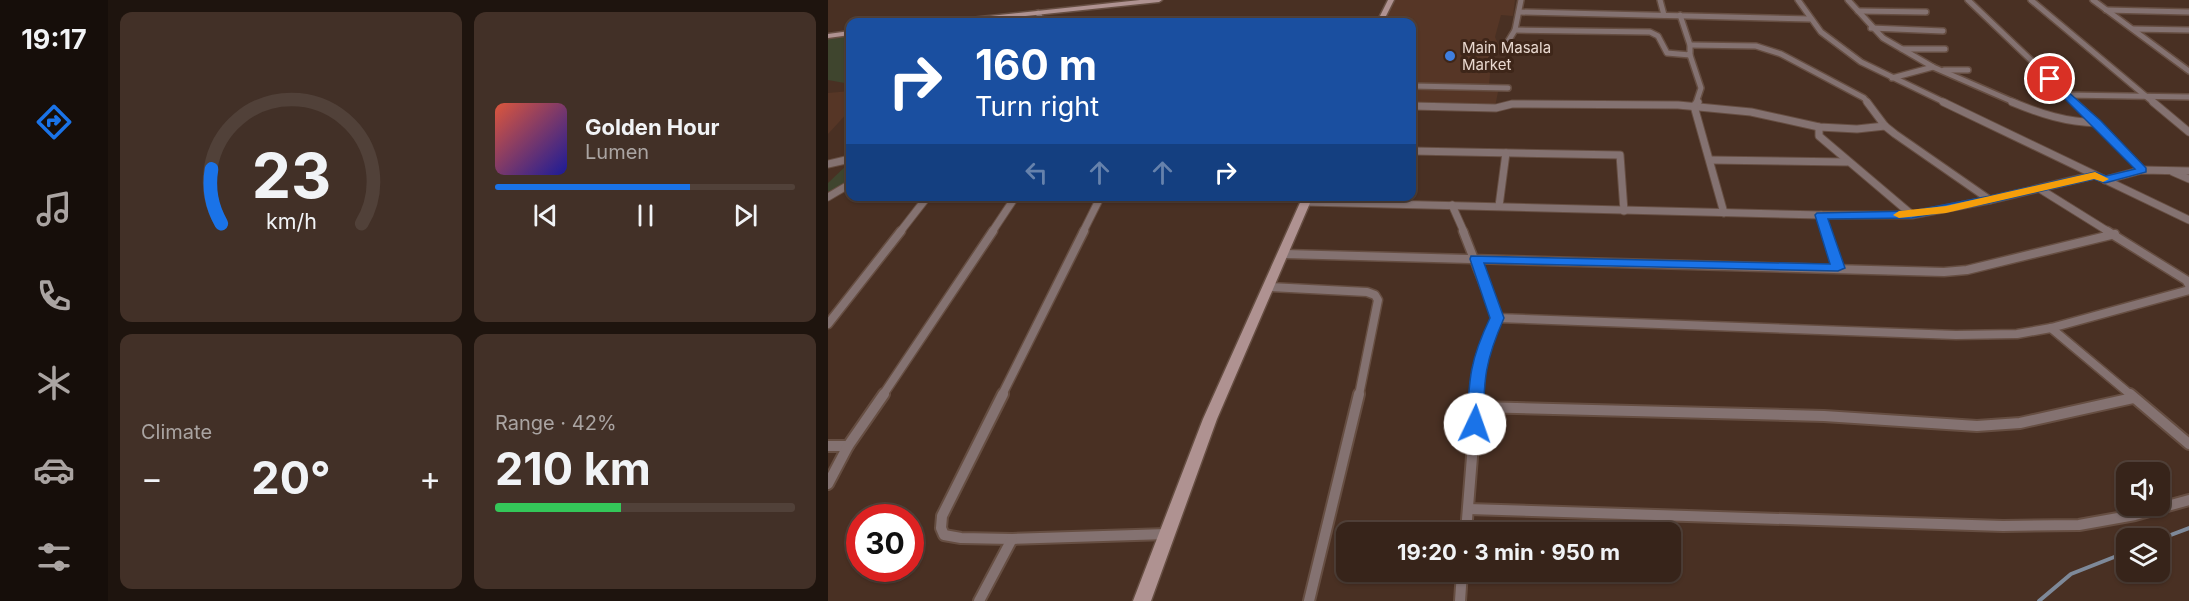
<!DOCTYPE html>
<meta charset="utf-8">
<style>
:root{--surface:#37241a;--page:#423027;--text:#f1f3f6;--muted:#aaa4a2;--line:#514139;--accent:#1a73e8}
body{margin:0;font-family:Inter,sans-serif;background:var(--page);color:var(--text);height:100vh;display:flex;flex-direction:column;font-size:22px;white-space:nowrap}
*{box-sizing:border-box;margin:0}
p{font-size:20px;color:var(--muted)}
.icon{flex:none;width:33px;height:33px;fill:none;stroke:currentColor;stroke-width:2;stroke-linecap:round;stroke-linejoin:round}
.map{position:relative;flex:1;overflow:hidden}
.details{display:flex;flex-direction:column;gap:12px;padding:12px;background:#1e140e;width:720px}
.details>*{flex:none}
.banner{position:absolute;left:18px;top:18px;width:570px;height:183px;border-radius:12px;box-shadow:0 2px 4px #0004,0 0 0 2px var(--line);background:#1a4fa0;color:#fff;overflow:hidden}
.buttons{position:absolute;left:1288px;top:462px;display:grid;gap:12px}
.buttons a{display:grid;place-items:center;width:54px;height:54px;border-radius:12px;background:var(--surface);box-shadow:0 2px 4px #0004,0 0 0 2px var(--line);font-size:30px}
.speed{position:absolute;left:18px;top:504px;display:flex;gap:12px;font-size:30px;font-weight:700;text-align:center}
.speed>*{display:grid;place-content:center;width:78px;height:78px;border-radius:50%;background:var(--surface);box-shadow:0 2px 4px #0004,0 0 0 2px var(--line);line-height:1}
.speed .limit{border:9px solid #d22;background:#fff;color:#111}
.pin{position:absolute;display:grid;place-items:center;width:51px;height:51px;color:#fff;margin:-26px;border:3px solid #fff;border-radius:50%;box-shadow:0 2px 6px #0007}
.me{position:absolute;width:66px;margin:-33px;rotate:3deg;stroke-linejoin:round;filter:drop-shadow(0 0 4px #0008)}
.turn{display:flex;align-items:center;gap:21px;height:126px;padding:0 30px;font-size:27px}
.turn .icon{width:78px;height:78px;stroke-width:2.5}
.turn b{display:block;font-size:42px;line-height:51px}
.lanes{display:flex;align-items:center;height:57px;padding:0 30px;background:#0003;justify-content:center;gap:30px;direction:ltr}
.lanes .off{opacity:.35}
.big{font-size:45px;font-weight:700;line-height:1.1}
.details .widget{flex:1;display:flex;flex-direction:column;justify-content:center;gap:9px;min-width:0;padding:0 21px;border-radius:12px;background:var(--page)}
.details .dial{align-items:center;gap:0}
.dial svg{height:156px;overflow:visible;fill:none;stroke:var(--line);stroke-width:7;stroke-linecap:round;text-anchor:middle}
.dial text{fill:var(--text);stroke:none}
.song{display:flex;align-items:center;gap:18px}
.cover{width:72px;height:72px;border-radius:9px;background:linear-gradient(135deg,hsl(10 70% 55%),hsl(240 70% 35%))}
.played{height:6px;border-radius:3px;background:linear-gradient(90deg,var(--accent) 65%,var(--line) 65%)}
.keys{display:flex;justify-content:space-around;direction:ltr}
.heat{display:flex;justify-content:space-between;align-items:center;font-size:33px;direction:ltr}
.charge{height:9px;border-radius:4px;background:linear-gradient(90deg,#34c759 42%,var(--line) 0)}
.details .tiles{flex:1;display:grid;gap:12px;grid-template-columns:repeat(2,1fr)}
.trip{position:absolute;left:508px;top:522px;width:345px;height:60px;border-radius:12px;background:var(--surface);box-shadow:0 2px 4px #0004,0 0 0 2px var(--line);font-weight:700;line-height:60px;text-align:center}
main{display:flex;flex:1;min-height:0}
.tab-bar{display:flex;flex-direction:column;width:108px;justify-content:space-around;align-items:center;background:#160e0a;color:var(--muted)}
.tab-bar .icon{width:42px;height:42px}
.tab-bar .selected{color:var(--accent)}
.tab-bar b{font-size:27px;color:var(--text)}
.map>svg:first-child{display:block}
.built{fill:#563626}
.green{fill:#3f452e}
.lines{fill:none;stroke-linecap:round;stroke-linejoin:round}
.stream{stroke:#7e8999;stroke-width:4}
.street-far3-casing{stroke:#664e42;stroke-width:8}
.street-far2-casing{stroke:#664e42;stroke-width:9}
.street-far1-casing{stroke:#664e42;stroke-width:11}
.street-casing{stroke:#664e42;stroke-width:14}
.secondary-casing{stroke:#664e42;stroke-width:3}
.street-far3{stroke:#847271;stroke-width:5}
.street-far2{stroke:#847271;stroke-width:7}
.street-far1{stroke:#847271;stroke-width:8}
.street{stroke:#847271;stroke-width:10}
.secondary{fill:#af9291;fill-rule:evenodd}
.route{fill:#1a73e8;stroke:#114b97;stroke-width:1.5}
.slow{fill:#f59e0b}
.shop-dot{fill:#3f7fe0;stroke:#3e2619;stroke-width:2}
.labels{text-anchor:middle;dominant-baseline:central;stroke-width:6;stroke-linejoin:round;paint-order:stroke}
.far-poi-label{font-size:15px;fill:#e9d9d0;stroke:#3e2619;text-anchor:start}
</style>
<main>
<nav class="tab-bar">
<b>19:17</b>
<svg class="icon selected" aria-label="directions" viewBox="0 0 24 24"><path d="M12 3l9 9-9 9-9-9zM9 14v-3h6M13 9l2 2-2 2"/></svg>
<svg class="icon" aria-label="music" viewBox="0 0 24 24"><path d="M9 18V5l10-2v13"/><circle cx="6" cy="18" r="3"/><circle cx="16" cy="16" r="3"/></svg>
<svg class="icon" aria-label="phone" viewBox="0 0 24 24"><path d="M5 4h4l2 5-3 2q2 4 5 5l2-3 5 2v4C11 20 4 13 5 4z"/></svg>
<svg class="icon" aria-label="climate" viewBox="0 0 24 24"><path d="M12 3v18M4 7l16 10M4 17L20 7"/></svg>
<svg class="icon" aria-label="car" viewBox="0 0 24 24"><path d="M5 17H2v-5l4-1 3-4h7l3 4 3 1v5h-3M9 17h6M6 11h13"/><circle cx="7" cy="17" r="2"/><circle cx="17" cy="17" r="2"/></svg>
<svg class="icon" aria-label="filters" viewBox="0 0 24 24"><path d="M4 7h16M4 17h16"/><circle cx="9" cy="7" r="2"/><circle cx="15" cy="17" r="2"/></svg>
</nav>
<section class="details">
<div class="tiles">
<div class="widget dial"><svg viewBox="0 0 100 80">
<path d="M14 69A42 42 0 1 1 86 69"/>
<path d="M14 69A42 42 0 0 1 9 41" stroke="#1a73e8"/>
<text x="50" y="56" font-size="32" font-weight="700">23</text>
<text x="50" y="72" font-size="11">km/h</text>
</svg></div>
<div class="widget">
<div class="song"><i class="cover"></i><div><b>Golden Hour</b><p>Lumen</p></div></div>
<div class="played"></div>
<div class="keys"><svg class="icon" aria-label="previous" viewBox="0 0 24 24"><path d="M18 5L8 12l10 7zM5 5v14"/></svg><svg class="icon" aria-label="pause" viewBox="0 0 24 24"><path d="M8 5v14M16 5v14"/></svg><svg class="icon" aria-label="next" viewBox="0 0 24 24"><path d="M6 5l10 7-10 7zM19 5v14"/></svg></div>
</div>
<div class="widget"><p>Climate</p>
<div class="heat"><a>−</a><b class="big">20°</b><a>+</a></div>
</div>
<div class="widget"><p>Range · 42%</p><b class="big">210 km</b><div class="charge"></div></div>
</div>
</section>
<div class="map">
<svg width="1361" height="601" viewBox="0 0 1361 601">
<rect width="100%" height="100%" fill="#493023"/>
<g class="built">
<path d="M 564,0 L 687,0 L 685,16 L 673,15 L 667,37 L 673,50 L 660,50 L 663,62 L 661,86 L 671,87 L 667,107 L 606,102 L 584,105 L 584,22 L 553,22 Z"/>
<path d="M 22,91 L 22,110 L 0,134 L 0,93 Z"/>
</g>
<g class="green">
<path d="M 22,36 L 22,84 L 0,80 L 0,38 Z"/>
<path d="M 22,162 L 22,191 L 0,191 L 0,183 Z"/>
</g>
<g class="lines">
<g class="stream">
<path d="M 1332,539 L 1361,528"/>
<path d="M 1211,601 L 1243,574 L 1299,552"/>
</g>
<defs>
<g id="street-far3">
<path d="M 832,0 L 836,15"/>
<path d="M 970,0 L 993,32 L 1033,62 L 1118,103"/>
<path d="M 1020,0 L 1055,38 L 1105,67 L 1188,103"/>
<path d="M 1140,0 L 1248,103"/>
<path d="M 1203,0 L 1326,103"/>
<path d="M 1265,0 L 1361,71"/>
<path d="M 1278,10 L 1361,12"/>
<path d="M 1030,11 L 1098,12"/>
<path d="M 691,12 L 982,19"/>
<path d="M 210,13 L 215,22"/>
<path d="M 1043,28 L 1115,31"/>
<path d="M 1305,29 L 1361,30"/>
<path d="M 687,30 L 822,32 L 830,36 L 839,53 L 862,55 L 862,45 L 852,15"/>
<path d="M 862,45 L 928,46 L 953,54 L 1036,98 L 1040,103"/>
<path d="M 676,48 L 687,30 L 693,0"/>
<path d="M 1074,49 L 1117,49"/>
<path d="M 862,55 L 873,88 L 868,103"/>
<path d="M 1116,70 L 1140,70"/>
<path d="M 1064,78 L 1105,67"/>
<path d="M 584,86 L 680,88"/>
<path d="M 1238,95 L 1361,97"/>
</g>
<g id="street-far2">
<path d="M 1039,102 L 1057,126 L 1067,134 L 1162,200"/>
<path d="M 1115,102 L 1361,220"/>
<path d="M 1184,102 C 1213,114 1238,122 1269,123 L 1314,170"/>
<path d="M 1246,102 L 1269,123"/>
<path d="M 1325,102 L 1361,132"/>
<path d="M 584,106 L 668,108 L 684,104 L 850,105 L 923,112 L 991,127 L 1029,129 L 1057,126"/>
<path d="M 866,106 L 870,102"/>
<path d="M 866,106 L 896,213"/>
<path d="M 991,127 L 991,136 L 1083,214"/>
<path d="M 584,151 L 792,155 L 796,211"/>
<path d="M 882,160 L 1019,162"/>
<path d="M 0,164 L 22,159"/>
<path d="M 1345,172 L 1361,179"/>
<path d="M 1277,180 L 1314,170 L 1361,171"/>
<path d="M 1212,189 L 1281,232"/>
<path d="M 0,197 L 22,184"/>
<path d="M 478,202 L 993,215 L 1084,215 L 1162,200 L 1267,175"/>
<path d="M 624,205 L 636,232"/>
<path d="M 671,206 L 678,153"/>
<path d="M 993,215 L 999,232"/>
<path d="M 72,232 L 100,196"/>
<path d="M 164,232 L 188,196"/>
<path d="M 255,232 L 273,196"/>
</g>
<g id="street-far1">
<path d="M 635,231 L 669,318 C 657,344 649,367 649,395"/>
<path d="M 998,231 L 1010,268"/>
<path d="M 1279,231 L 1358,280 L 1361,285"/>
<path d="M 457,254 L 1116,272 L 1139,270 L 1287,234"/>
<path d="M 440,287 L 539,292 L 547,295 L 550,300 L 531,395"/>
<path d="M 669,318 L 1128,335 L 1189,334 L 1223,328 L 1361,290"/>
<path d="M 0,324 L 73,231"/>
<path d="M 1223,328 L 1303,395"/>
<path d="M 55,395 L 165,231"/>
<path d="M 174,395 L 256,231"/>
</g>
<g id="street">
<path d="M 175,394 L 114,516 L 113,528 L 116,535 L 133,538 L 184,539 L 339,534"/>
<path d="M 1302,394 L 1361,444"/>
<path d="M 649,407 L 996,416 L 1149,426 L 1192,423 L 1305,398"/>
<path d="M 0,446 L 20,446 L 56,394"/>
<path d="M 0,484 L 20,446"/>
<path d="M 640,509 L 1175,526 L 1251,525 L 1307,515 L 1361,500"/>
<path d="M 638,532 L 649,394"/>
<path d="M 151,601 L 184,539"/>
<path d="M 481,601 L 531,394"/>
<path d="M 632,601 L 634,572"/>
</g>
<g id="secondary">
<path d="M 312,0 L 334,0 L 331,2 L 139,22 L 120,22 L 124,20 Z"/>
<path d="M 560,0 L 566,0 L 555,22 L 549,22 Z"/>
<path d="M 22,31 L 22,35 L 0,38 L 0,34 Z"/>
<path d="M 475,196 L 485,196 L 389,419 L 323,601 L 305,601 L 375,419 Z"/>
</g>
</defs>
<use href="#street-far3" class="street-far3-casing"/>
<use href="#street-far2" class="street-far2-casing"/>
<use href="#street-far1" class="street-far1-casing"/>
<use href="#street" class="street-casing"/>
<use href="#secondary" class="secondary-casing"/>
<use href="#street-far3" class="street-far3"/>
<use href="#street-far2" class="street-far2"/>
<use href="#street-far1" class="street-far1"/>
<use href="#street" class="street"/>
<use href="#secondary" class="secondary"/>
</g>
<path class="route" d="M 1222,76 L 1273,121 L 1318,168 L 1318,172 L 1277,183 L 1266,179 L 1162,203 L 1084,218 L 1000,219 L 1017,268 L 1010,271 L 656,263 L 676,318 C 657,361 656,378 655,424 L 653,429 L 642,429 L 639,424 C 641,378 642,360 662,318 L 642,259 L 643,256 L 1002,264 L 987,215 L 989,213 L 1084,211 L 1162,196 L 1267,172 L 1278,176 L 1307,169 L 1219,81 L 1219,77 Z"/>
<path class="slow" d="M 1267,172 L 1281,179 L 1275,182 L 1266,179 L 1118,213 L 1071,218 L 1065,215 L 1071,211 L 1118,206 Z"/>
<circle class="shop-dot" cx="622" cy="56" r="6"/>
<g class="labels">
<g class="far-poi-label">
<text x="634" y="47">Main Masala<tspan x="634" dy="17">Market</tspan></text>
</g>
</g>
</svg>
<div class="buttons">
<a><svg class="icon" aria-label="sound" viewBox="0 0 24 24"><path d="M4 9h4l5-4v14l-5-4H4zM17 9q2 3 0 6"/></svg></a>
<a><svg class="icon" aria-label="layers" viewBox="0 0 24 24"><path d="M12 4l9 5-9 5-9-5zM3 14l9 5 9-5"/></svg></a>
</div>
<div class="speed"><div class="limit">30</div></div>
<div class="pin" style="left:1222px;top:79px;background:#d93025"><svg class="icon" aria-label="arrive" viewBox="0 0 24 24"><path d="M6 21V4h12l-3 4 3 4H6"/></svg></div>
<svg class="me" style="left:647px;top:424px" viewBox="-20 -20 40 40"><circle r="19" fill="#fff"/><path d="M0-13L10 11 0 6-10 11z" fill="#1a73e8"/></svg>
<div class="trip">19:20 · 3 min · 950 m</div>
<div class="banner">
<div class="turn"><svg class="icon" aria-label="right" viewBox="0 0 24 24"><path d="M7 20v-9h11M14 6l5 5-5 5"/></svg><div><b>160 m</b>Turn right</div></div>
<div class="lanes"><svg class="icon off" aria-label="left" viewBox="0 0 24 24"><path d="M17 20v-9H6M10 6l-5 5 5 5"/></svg><svg class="icon off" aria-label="ahead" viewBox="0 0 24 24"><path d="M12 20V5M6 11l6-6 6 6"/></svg><svg class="icon off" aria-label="ahead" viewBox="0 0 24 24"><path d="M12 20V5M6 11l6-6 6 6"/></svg><svg class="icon" aria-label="right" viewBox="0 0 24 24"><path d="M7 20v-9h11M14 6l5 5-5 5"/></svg></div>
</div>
</div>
</main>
